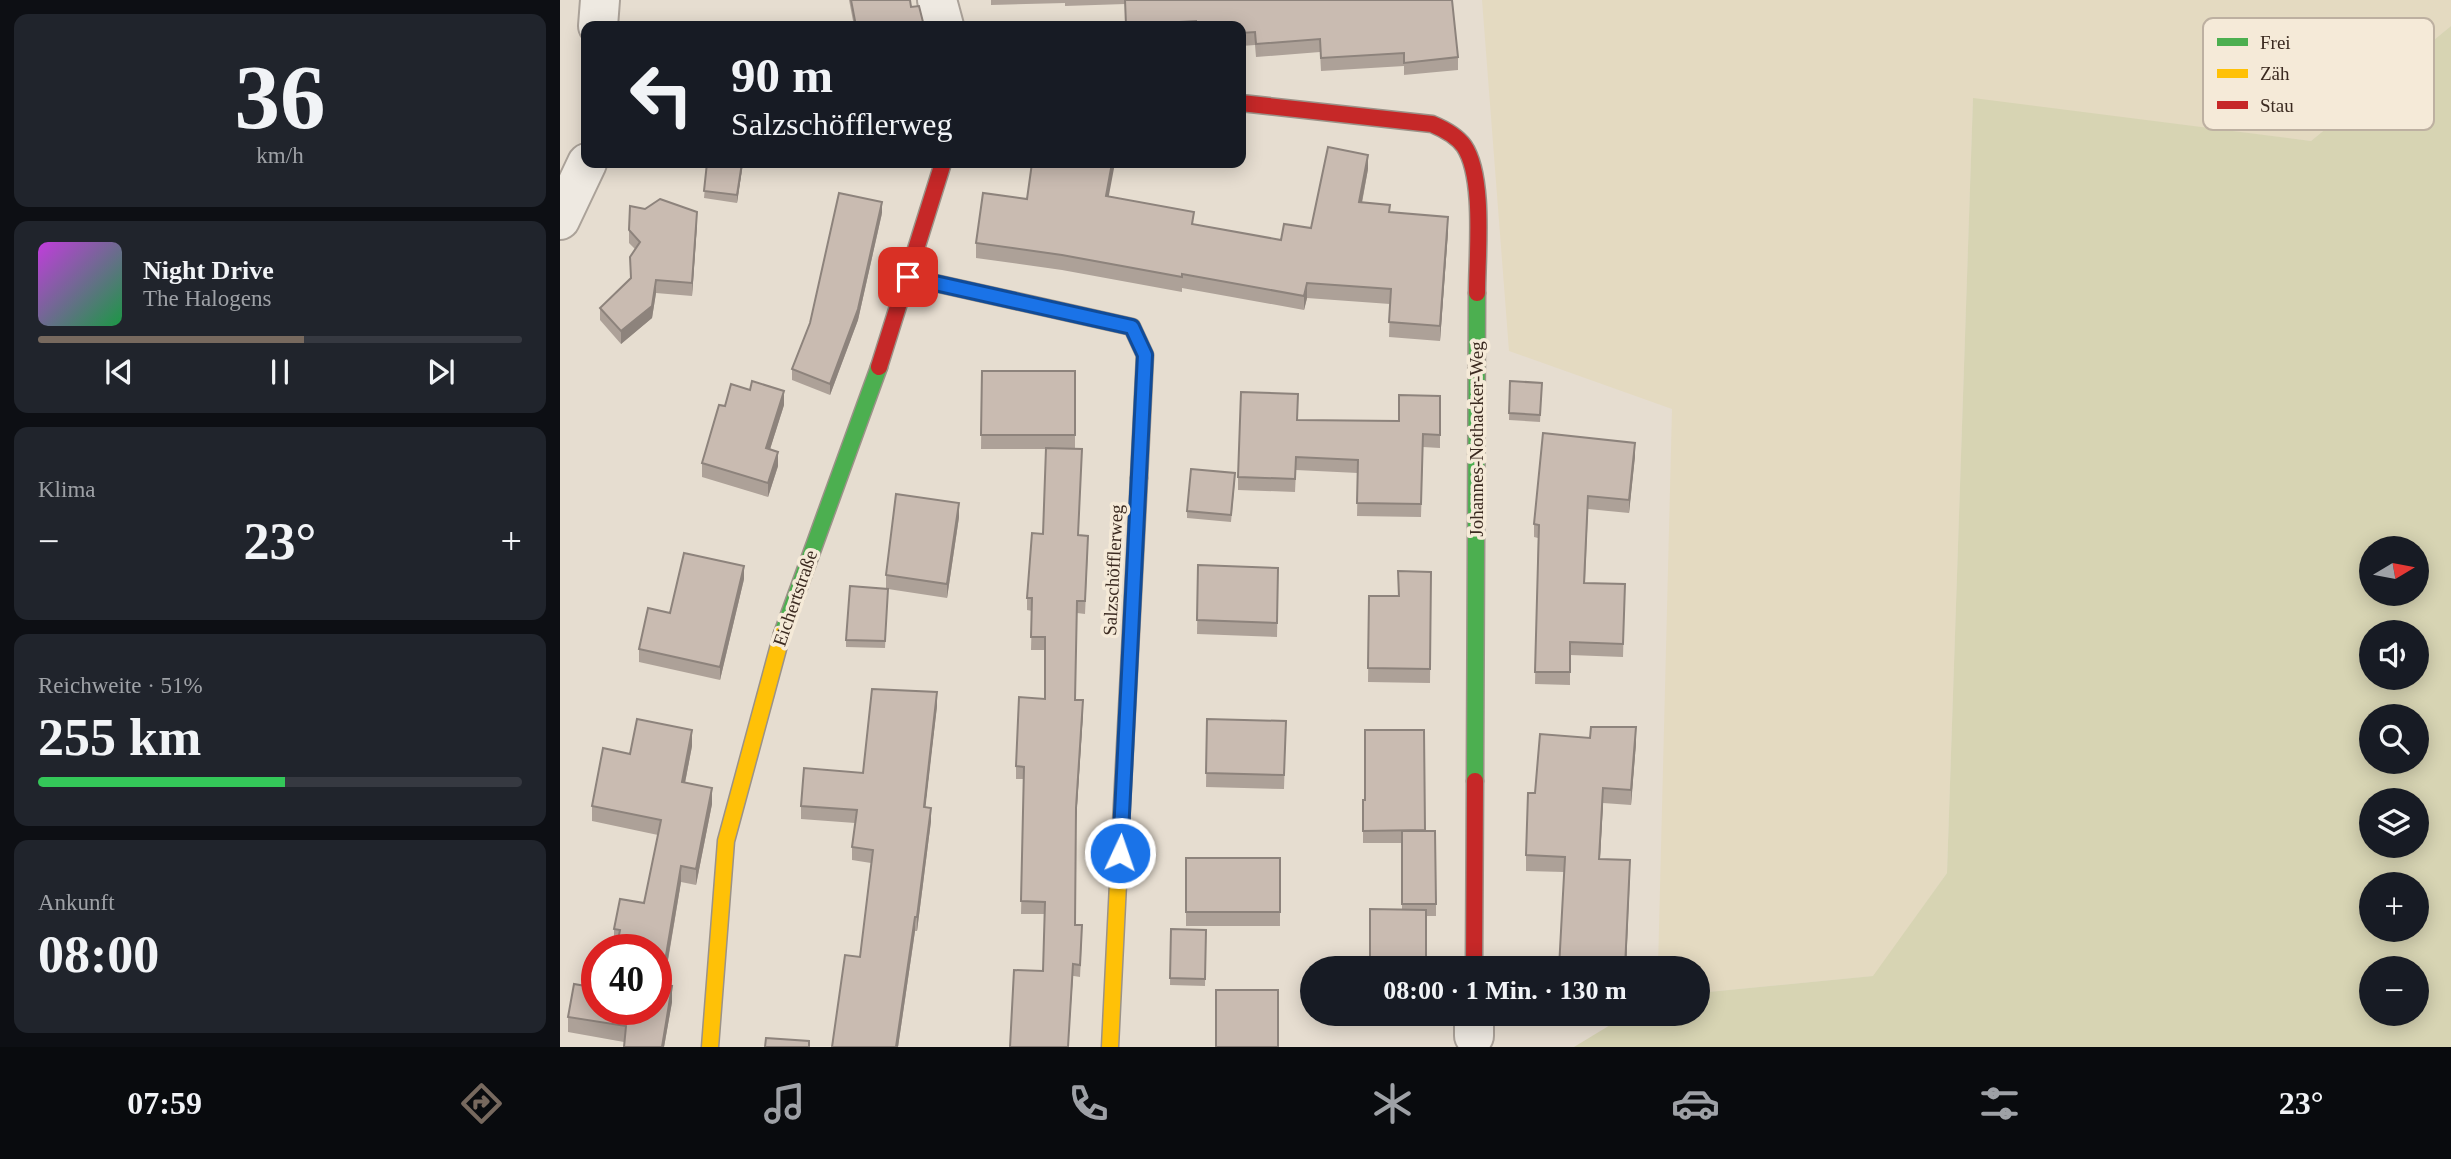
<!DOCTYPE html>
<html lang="de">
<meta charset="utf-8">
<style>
:root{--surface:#171b24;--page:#20242c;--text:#f1f3f6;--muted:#9ea1a6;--line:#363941;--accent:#77695e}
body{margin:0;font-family:Georgia,serif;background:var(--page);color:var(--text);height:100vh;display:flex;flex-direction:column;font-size:26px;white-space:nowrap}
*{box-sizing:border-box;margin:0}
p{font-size:23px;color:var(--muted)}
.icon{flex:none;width:38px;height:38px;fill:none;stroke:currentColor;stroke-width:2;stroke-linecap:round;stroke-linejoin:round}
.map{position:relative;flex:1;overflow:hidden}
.drawer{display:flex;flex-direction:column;gap:14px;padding:14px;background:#0d0f14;width:560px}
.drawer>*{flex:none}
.top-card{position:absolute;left:21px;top:21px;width:665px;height:147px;border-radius:14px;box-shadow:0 4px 18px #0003;background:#171b24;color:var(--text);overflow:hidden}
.needle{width:46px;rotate:80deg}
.tools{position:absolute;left:1799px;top:536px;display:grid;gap:14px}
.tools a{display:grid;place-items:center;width:70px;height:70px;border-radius:50%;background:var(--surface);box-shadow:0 4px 18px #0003;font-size:35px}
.speed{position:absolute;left:21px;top:934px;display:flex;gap:14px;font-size:35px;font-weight:700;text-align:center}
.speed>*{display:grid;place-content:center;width:91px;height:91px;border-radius:50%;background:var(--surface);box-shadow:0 4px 18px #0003;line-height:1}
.speed .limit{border:10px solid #d22;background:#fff;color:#111}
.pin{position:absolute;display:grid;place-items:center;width:60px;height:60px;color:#fff;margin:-30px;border-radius:14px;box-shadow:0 4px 10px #0006}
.me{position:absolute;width:77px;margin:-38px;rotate:3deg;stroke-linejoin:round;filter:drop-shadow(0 0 5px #0008)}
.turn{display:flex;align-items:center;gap:24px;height:147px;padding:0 35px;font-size:32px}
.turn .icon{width:91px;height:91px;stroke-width:2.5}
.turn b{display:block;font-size:49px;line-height:60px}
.big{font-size:52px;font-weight:600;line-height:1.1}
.drawer .card{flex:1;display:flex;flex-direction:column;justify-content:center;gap:10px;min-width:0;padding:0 24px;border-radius:14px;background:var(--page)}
.drawer .dial{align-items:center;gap:0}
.dial b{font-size:91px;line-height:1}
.song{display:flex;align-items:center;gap:21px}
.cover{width:84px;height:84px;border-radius:10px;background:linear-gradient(135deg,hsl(290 70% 55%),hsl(140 70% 35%))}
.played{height:7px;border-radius:4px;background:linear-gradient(90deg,var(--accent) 55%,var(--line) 55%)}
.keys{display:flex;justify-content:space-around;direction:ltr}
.heat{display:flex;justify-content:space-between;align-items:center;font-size:38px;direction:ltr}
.charge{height:10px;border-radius:5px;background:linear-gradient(90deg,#34c759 51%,var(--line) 0)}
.trip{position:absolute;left:740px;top:956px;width:410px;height:70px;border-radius:35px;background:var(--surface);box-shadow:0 4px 18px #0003;font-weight:600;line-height:70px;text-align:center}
.tab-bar{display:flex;height:112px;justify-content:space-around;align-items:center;background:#090b0e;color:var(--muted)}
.tab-bar .icon{width:49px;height:49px}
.tab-bar .active{color:var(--accent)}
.tab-bar b{font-size:32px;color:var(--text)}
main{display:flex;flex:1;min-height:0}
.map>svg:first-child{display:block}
.farmland{fill:#e4dac1}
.green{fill:#d7d4b3;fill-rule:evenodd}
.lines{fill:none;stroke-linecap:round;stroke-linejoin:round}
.street-casing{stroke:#aba299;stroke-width:42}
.fast-casing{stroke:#9b9288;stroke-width:19}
.slow-casing{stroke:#9b9288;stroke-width:19}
.jam-casing{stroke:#9b9288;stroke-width:19}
.street{stroke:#eee9e1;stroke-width:38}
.fast{stroke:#4caf50;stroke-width:16}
.slow{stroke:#ffc107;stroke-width:16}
.jam{stroke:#c62828;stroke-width:16}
.wall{fill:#ada198}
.shaded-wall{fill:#8d837c}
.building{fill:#c9bbb1;stroke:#8d837c;stroke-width:2}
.route-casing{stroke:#114b97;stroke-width:18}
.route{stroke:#1a73e8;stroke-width:12}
.labels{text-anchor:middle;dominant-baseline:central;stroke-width:7;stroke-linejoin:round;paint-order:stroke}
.street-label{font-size:19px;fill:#3b2a20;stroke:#f5ead8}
.key{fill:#f5ead8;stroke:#bdb0a1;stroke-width:2}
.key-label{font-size:19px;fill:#3b2a20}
</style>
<main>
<section class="drawer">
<div class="card dial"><b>36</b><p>km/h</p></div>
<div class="card">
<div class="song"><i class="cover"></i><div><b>Night Drive</b><p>The Halogens</p></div></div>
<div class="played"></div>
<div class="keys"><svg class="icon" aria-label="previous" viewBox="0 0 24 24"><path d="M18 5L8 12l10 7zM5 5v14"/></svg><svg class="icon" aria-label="pause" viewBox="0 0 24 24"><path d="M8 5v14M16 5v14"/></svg><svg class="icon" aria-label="next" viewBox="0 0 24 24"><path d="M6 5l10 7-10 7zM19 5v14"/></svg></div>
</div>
<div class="card"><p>Klima</p>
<div class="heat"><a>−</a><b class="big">23°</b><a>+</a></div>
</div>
<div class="card"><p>Reichweite · 51%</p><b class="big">255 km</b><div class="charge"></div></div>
<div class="card"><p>Ankunft</p><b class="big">08:00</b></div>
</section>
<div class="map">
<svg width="1891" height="1047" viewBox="0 0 1891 1047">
<rect width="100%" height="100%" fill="#e6ddd0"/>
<path class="farmland" d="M 922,0 L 1891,0 L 1891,26 L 1751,141 L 1413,99 L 1387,873 L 1314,976 L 1138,993 L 1138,968 L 1098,968 L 1112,409 L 949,351 Z"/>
<path class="green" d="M 1891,26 L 1891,1047 L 1014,1047 L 1070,1013 L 1138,1013 L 1138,993 L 1313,976 L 1387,873 L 1413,98 L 1751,141 ZM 1811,548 L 1857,548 L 1857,593 L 1811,593 ZM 1811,632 L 1857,632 L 1857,677 L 1811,677 ZM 1811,716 L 1857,716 L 1857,761 L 1811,761 ZM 1811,800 L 1857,800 L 1857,845 L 1811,845 ZM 1811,884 L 1857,884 L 1857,929 L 1811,929 ZM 1811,968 L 1857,968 L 1857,1013 L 1811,1013 Z"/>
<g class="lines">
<defs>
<g id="street">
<path d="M 377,0 L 384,26"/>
<path d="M 38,26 L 40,0"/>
<path d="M 0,220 L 27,163"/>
<path d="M 914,1036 L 914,1013"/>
</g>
<g id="fast">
<path d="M 222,634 L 319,367"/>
<path d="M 915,781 L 917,293"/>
<path d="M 559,863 L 579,478"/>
</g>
<g id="slow">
<path d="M 150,1047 L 166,841 L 222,634"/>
<path d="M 550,1047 L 559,863"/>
</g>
<g id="jam">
<path d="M 681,103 L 872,124 C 884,129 896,135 904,146 C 925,177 917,254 917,293"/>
<path d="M 348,277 L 572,327 L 585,355 L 579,478"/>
<path d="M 319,367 L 383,163"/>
<path d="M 914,968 L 915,781"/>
</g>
</defs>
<use href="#street" class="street-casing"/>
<use href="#fast" class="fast-casing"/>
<use href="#slow" class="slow-casing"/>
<use href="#jam" class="jam-casing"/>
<use href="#street" class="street"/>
<use href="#fast" class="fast"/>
<use href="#slow" class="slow"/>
<use href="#jam" class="jam"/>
</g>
<g class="wall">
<path d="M 289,0 L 350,0 L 351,7 L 364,26 L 294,26 Z"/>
<path d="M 431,0 L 892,0 L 898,57 L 898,70 L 844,75 L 844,66 L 761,71 L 760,52 L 696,57 L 695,45 L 681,46 L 681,26 L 566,26 L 565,4 L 505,6 L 505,3 L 431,5 Z"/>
<path d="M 147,163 L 183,163 L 177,203 L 144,198 Z"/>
<path d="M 808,169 L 802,203 L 888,232 L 880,341 L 829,337 L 830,304 L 747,298 L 744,310 L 622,288 L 622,292 L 502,270 L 416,258 L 416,243 L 467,199 L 549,196 L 634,224 L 721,240 L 751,228 Z"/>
<path d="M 322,213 L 298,320 L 270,395 L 232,380 L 232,369 Z"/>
<path d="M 137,224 L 132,296 L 96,293 L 92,318 L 61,344 L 40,320 L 40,308 L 70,279 L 75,249 L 69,243 L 69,230 Z"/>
<path d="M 422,371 L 515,371 L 515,449 L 519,535 L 528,548 L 525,614 L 517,613 L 515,700 L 523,713 L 516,821 L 516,925 L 522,938 L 520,977 L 483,971 L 485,914 L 461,914 L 464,779 L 456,779 L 456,766 L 485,699 L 485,650 L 471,650 L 472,611 L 467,610 L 467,598 L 483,534 L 486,449 L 421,449 Z"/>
<path d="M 950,381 L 982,383 L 980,422 L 949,420 Z"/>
<path d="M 880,396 L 880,448 L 863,447 L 861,517 L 797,516 L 798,473 L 736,470 L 735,492 L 678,490 L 678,477 L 737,420 L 839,421 Z"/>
<path d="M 224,405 L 210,449 L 218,466 L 208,497 L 142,477 L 142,463 L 165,406 Z"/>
<path d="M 1075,456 L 1069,513 L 1028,509 L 1025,583 L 1065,584 L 1063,657 L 1010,655 L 1010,685 L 975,684 L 978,538 L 974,537 L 974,524 Z"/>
<path d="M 675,480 L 671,522 L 627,518 L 627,511 Z"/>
<path d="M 399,517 L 387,598 L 328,589 L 325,648 L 286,647 L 286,640 L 326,588 L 326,575 Z"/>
<path d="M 638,565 L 718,582 L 717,637 L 637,634 Z"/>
<path d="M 871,572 L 870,683 L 808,682 L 809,596 L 838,596 Z"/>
<path d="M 184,579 L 160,680 L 79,662 L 79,649 L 110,613 Z"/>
<path d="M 377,706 L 365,807 L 371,821 L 357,931 L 355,931 L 338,1047 L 272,1047 L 300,957 L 311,863 L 292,860 L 292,847 L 295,823 L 241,819 L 241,806 L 303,773 Z"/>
<path d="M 647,719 L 726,721 L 724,789 L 646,787 Z"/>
<path d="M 1076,743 L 1071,805 L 1043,803 L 1040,859 L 1070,876 L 1066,968 L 999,968 L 1004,872 L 966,871 L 966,855 L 975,793 Z"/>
<path d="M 132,746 L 125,783 L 152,804 L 136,885 L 121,882 L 104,985 L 112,1002 L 104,1047 L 64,1047 L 64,1042 L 8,1032 L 8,1017 L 96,1010 L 57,945 L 54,945 L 54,929 L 84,903 L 98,835 L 32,821 L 32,806 L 70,754 Z"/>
<path d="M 803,800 L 865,831 L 876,904 L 876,916 L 866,916 L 842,909 L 842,843 L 803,843 Z"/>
<rect x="626" y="858" width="94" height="68"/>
<path d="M 611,929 L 646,930 L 645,986 L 610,985 Z"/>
</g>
<g class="shaded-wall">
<path d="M 808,155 L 808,169 L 799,217 L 799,202 Z"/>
<path d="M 182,163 L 183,163 L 177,203 L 177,195 Z"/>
<path d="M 552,163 L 555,163 L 546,211 L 546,196 Z"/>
<path d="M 322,202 L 322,213 L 298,320 L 270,395 L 270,384 Z"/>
<path d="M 137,212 L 137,224 L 132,296 L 132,283 Z"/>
<path d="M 888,217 L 888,232 L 880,341 L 880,326 Z"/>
<path d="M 96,280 L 96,293 L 92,318 L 61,344 L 61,331 Z"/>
<path d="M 747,283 L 747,298 L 744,310 L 744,296 Z"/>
<path d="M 224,391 L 224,405 L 206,462 L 206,448 Z"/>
<path d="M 1075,443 L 1075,456 L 1069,513 L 1069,500 Z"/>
<path d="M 218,452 L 218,466 L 208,497 L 208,483 Z"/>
<path d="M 399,503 L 399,517 L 387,598 L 387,584 Z"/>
<path d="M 184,566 L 184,579 L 160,680 L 160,667 Z"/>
<path d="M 377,692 L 377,706 L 364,820 L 364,807 Z"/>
<path d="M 523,700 L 523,713 L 516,821 L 516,808 Z"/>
<path d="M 1076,727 L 1076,743 L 1071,805 L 1071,790 Z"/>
<path d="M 132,730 L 132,746 L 122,798 L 122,782 Z"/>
<path d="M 152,788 L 152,804 L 136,885 L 136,869 Z"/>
<path d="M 1043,788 L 1043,803 L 1039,874 L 1039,859 Z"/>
<path d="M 371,808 L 371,821 L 357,931 L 357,917 Z"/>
<path d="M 1070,860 L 1066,968 L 1065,968 Z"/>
<path d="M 121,866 L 121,882 L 101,1000 L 101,985 Z"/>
<path d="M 355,917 L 355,931 L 338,1047 L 336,1047 Z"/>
<path d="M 513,964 L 513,977 L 508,1047 Z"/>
<path d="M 112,986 L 112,1002 L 104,1047 L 102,1047 Z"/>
</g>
<g class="building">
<path d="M 291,0 L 350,0 L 351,7 L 359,6 L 364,26 L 296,26 Z"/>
<path d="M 565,0 L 892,0 L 898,57 L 844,63 L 844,53 L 761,58 L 760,39 L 696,44 L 695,32 L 681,33 L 681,26 L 636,26 L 636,21 L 566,25 Z"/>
<path d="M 768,147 L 808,155 L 799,202 L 830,205 L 829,212 L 888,217 L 880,326 L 829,322 L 831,289 L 747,283 L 744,296 L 622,274 L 622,277 L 502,255 L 416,243 L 423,193 L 467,199 L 472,163 L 552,163 L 546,196 L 634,212 L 632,224 L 721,240 L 724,224 L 751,228 Z"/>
<path d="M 147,163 L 182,163 L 177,195 L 144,191 Z"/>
<path d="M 279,193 L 322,202 L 298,309 L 270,384 L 232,369 L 250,323 Z"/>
<path d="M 100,199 L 137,212 L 132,283 L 96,280 L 92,306 L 61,331 L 40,308 L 71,278 L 70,257 L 80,242 L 69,230 L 70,206 L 85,209 Z"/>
<path d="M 422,371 L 515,371 L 515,435 L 421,435 Z"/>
<path d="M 192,381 L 224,391 L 206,448 L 218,452 L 208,483 L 142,463 L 159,405 L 165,406 L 171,384 L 190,390 Z"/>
<path d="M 950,381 L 982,383 L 980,415 L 949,413 Z"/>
<path d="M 681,392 L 738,394 L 737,420 L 839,421 L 839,395 L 880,396 L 880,435 L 863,434 L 861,504 L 797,503 L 798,460 L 736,457 L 735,479 L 678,477 Z"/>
<path d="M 983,433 L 1075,443 L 1069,500 L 1028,496 L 1024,583 L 1065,584 L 1063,644 L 1010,642 L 1010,672 L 975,672 L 979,525 L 974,524 Z"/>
<path d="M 486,448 L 522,449 L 518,535 L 528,536 L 525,601 L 517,601 L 515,700 L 523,700 L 516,808 L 515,925 L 522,925 L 520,965 L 513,964 L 508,1047 L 450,1047 L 454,970 L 483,971 L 485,902 L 461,901 L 464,767 L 456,766 L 459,697 L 485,699 L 485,637 L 471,637 L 472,598 L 467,598 L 472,533 L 483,534 Z"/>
<path d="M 631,469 L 675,473 L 671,515 L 627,511 Z"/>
<path d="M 336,494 L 399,503 L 387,584 L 326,575 Z"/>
<path d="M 124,553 L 184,566 L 160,667 L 79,649 L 88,608 L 110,613 Z"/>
<path d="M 638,565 L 718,568 L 717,623 L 637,620 Z"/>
<path d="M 838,571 L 871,572 L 870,669 L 808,668 L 809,596 L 839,596 Z"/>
<path d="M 290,586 L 328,589 L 325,641 L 286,640 Z"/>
<path d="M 312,689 L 377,692 L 364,807 L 371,808 L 357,917 L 355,917 L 336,1047 L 272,1047 L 285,955 L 300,957 L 313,850 L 292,847 L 297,810 L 241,806 L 244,768 L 303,773 Z"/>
<path d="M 77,719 L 132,730 L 122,782 L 152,788 L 136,869 L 121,866 L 101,985 L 112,986 L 102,1047 L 64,1047 L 66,1026 L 8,1017 L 14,984 L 37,988 L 37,1010 L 96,1010 L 96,950 L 56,950 L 60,930 L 54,929 L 60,899 L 84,903 L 101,820 L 32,806 L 43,748 L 70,754 Z"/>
<path d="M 647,719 L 726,721 L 724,775 L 646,773 Z"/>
<path d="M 1031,727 L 1076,727 L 1071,790 L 1043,788 L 1039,859 L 1070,860 L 1065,968 L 999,968 L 1005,857 L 966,855 L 968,793 L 975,793 L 980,734 L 1030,738 Z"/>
<path d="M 805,730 L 864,730 L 865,830 L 803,831 L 803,800 L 805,800 Z"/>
<path d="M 842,831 L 875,831 L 876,904 L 842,904 Z"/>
<rect x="626" y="858" width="94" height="54"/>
<path d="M 810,909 L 866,910 L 866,968 L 810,968 Z"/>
<path d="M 611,929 L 646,930 L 645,979 L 610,978 Z"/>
<rect x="656" y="990" width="62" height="57"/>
<path d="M 206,1038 L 249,1041 L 249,1047 L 205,1047 Z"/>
</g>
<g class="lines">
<defs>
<path id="route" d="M 348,277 L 572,327 L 585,355 L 560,853"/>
</defs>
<use href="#route" class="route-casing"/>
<use href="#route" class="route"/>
</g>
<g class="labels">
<g class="street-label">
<text transform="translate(916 439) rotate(-90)">Johannes-Nothacker-Weg</text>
<text transform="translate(553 570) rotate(-87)">Salzschöfflerweg</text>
<text transform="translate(235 598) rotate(-71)">Eichertstraße</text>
</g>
</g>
<rect x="1643" y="18" width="231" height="112" rx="10" class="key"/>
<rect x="1657" y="38" width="31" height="8" fill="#4caf50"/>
<rect x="1657" y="69" width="31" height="9" fill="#ffc107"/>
<rect x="1657" y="101" width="31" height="8" fill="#c62828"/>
<g class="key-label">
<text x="1700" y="49">Frei</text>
<text x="1700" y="80">Zäh</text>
<text x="1700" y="112">Stau</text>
</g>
</svg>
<div class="tools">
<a><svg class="needle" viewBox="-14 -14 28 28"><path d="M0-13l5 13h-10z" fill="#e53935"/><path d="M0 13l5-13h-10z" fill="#9ea1a6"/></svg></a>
<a><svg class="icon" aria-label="sound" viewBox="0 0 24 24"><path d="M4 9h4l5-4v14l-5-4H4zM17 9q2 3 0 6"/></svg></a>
<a><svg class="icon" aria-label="search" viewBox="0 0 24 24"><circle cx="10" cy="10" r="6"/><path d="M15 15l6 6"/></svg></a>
<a><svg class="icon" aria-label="layers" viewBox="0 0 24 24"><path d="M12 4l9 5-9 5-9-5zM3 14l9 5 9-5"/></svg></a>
<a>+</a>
<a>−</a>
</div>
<div class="speed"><div class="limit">40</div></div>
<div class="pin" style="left:348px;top:277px;background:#d93025"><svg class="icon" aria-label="arrive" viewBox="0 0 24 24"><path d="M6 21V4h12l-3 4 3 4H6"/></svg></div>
<svg class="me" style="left:560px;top:853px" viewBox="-20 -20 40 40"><circle r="17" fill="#1a73e8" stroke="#fff" stroke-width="3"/><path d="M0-11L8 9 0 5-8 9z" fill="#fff"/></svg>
<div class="trip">08:00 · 1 Min. · 130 m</div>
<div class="top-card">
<div class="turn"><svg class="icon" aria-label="left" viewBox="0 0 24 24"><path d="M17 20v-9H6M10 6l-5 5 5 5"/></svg><div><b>90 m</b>Salzschöfflerweg</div></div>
</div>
</div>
</main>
<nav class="tab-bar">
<b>07:59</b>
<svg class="icon active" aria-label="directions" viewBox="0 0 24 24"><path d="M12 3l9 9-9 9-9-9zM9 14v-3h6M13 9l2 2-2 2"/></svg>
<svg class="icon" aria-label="music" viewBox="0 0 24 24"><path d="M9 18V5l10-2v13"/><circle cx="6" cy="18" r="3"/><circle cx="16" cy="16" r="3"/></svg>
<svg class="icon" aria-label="phone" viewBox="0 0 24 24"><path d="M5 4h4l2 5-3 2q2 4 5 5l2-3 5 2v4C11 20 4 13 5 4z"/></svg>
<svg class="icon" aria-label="climate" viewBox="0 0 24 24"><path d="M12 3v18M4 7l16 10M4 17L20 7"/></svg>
<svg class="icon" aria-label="car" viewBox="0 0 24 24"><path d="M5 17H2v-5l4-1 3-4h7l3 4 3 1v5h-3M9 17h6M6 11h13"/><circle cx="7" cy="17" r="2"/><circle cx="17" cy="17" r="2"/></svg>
<svg class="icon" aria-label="filters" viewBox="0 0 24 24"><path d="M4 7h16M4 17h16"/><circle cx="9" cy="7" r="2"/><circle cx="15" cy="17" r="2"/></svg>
<b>23°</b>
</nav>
